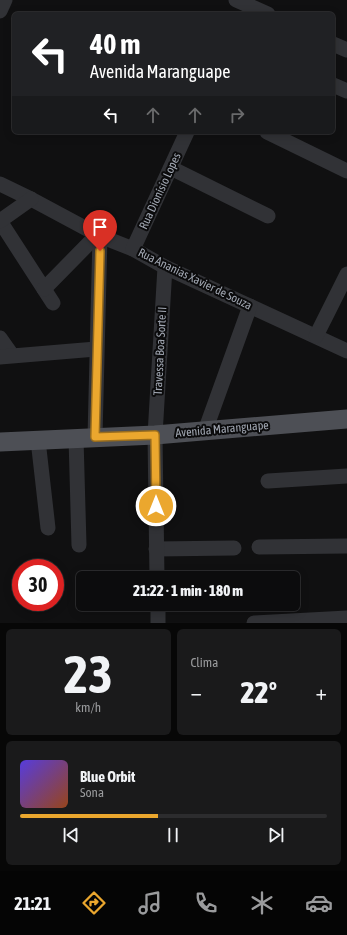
<!DOCTYPE html>
<html lang="pt">
<meta charset="utf-8">
<style>
:root{--surface:#0c0c0d;--page:#1a1a1b;--text:#f1f3f6;--muted:#9a9b9d;--line:#2c2c2e;--accent:#eba72e}
body{margin:0;font-family:"Asap Condensed",sans-serif;background:var(--page);color:var(--text);height:100vh;display:flex;flex-direction:column;font-size:15px;white-space:nowrap}
*{box-sizing:border-box;margin:0}
p{font-size:13px;color:var(--muted)}
.icon{flex:none;width:22px;height:22px;fill:none;stroke:currentColor;stroke-width:2;stroke-linecap:round;stroke-linejoin:round}
.map{position:relative;height:623px;overflow:hidden}
.panel{display:flex;flex-direction:column;gap:6px;padding:6px;background:#070707;flex:1}
.panel>*{flex:none}
.banner{position:absolute;left:12px;top:12px;width:323px;height:122px;border-radius:6px;box-shadow:0 2px 10px #0003,0 0 0 1px var(--line);background:#202124;color:#fff;overflow:hidden}
.speed{position:absolute;left:12px;top:559px;display:flex;gap:8px;font-size:20px;font-weight:700;text-align:center}
.speed>*{display:grid;place-content:center;width:52px;height:52px;border-radius:50%;background:var(--surface);box-shadow:0 2px 10px #0003,0 0 0 1px var(--line);line-height:1}
.speed .limit{border:6px solid #d22;background:#fff;color:#111}
.pin{position:absolute;display:grid;place-items:center;width:34px;height:34px;color:#fff;margin:-41px -17px;border-radius:50% 50% 50% 0;rotate:-45deg;box-shadow:0 0 4px #0007}
.pin .icon{rotate:45deg}
.me{position:absolute;width:44px;margin:-22px;rotate:0deg;stroke-linejoin:round;filter:drop-shadow(0 0 3px #0008)}
.turn{display:flex;align-items:center;gap:14px;height:84px;padding:0 12px;font-size:18px}
.turn .icon{width:52px;height:52px;stroke-width:2.5}
.turn b{display:block;font-size:28px;line-height:34px}
.lanes{display:flex;align-items:center;height:38px;padding:0 12px;background:#0003;justify-content:center;gap:20px;direction:ltr}
.lanes .off{opacity:.35}
.big{font-size:30px;font-weight:800;line-height:1.1}
.panel .widget{flex:1;display:flex;flex-direction:column;justify-content:center;gap:6px;min-width:0;padding:0 14px;border-radius:6px;background:var(--page)}
.panel .dial{align-items:center;gap:0}
.dial b{font-size:52px;line-height:1}
.song{display:flex;align-items:center;gap:12px}
.cover{width:48px;height:48px;border-radius:6px;background:linear-gradient(135deg,hsl(250 70% 55%),hsl(20 70% 35%))}
.played{height:4px;border-radius:2px;background:linear-gradient(90deg,var(--accent) 45%,var(--line) 45%)}
.keys{display:flex;justify-content:space-around;direction:ltr}
.heat{display:flex;justify-content:space-between;align-items:center;font-size:22px;direction:ltr}
.panel .tiles{flex:1;display:grid;gap:6px;grid-template-columns:1fr 1fr}
.widget:last-child{grid-column:span 2}
.trip{position:absolute;left:76px;top:571px;width:224px;height:40px;border-radius:6px;background:var(--surface);box-shadow:0 2px 10px #0003,0 0 0 1px var(--line);font-weight:800;line-height:40px;text-align:center}
.tab-bar{display:flex;height:64px;justify-content:space-around;align-items:center;background:#050505;color:var(--muted)}
.tab-bar .icon{width:28px;height:28px}
.tab-bar .current{color:var(--accent)}
.tab-bar b{font-size:18px;color:var(--text)}
.map>svg:first-child{display:block}
.lines{fill:none;stroke-linecap:round;stroke-linejoin:round}
.minor{stroke:#313236;stroke-width:15}
.major{stroke:#4d4f55;stroke-width:19}
.route-casing{stroke:#996d1e;stroke-width:10}
.route{stroke:#eba72e;stroke-width:7}
.labels{text-anchor:middle;dominant-baseline:central;stroke-width:4;stroke-linejoin:round;paint-order:stroke}
.street-label{font-size:12px;fill:#a1a7b2;stroke:#0b0b0c}
</style>
<div class="map">
<svg width="347" height="623" viewBox="0 0 347 623">
<rect width="100%" height="100%" fill="#101011"/>
<g class="lines">
<g class="minor">
<path d="M 236,0 L 268,14"/>
<path d="M 0,11 L 5,0"/>
<path d="M 333,44 L 347,50"/>
<path d="M 333,85 L 347,91"/>
<path d="M 267,132 L 347,171"/>
<path d="M 171,168 L 268,216"/>
<path d="M 0,184 L 31,199 L 100,236 L 133,249 L 165,267 L 347,351"/>
<path d="M 0,221 L 53,303"/>
<path d="M 0,221 L 31,199"/>
<path d="M 133,249 L 187,132"/>
<path d="M 44,289 L 97,235"/>
<path d="M 316,336 L 347,274"/>
<path d="M 0,338 L 12,355"/>
<path d="M 0,357 L 96,349"/>
<path d="M 205,431 L 250,306"/>
<path d="M 95,437 L 100,236"/>
<path d="M 76,438 L 79,545"/>
<path d="M 38,440 L 48,528"/>
<path d="M 268,481 L 347,476"/>
<path d="M 259,547 L 347,546"/>
<path d="M 156,549 L 234,548"/>
<path d="M 157,578 L 155,435 L 165,267"/>
<path d="M 158,604 L 158,623"/>
<path d="M 254,623 L 347,618"/>
</g>
<path class="major" d="M 0,442 L 155,435 L 347,419"/>
</g>
<g class="lines">
<defs>
<path id="route" d="M 100,251 L 95,437 L 155,435 L 156,506"/>
</defs>
<use href="#route" class="route-casing"/>
<use href="#route" class="route"/>
</g>
<g class="labels">
<g class="street-label">
<text transform="translate(160 191) rotate(-65)">Rua Dionísio Lopes</text>
<text transform="translate(195 279) rotate(26)">Rua Ananias Xavier de Souza</text>
<text transform="translate(160 351) rotate(-87)">Travessa Boa Sorte II</text>
<text transform="translate(222 429) rotate(-5)">Avenida Maranguape</text>
</g>
</g>
</svg>
<div class="speed"><div class="limit">30</div></div>
<div class="pin" style="left:100px;top:251px;background:#d93025"><svg class="icon" aria-label="arrive" viewBox="0 0 24 24"><path d="M6 21V4h12l-3 4 3 4H6"/></svg></div>
<svg class="me" style="left:156px;top:506px" viewBox="-20 -20 40 40"><circle r="17" fill="#eba72e" stroke="#fff" stroke-width="3"/><path d="M0-11L8 9 0 5-8 9z" fill="#fff"/></svg>
<div class="trip">21:22 · 1 min · 180 m</div>
<div class="banner">
<div class="turn"><svg class="icon" aria-label="left" viewBox="0 0 24 24"><path d="M17 20v-9H6M10 6l-5 5 5 5"/></svg><div><b>40 m</b>Avenida Maranguape</div></div>
<div class="lanes"><svg class="icon" aria-label="left" viewBox="0 0 24 24"><path d="M17 20v-9H6M10 6l-5 5 5 5"/></svg><svg class="icon off" aria-label="ahead" viewBox="0 0 24 24"><path d="M12 20V5M6 11l6-6 6 6"/></svg><svg class="icon off" aria-label="ahead" viewBox="0 0 24 24"><path d="M12 20V5M6 11l6-6 6 6"/></svg><svg class="icon off" aria-label="right" viewBox="0 0 24 24"><path d="M7 20v-9h11M14 6l5 5-5 5"/></svg></div>
</div>
</div>
<section class="panel">
<div class="tiles">
<div class="widget dial"><b>23</b><p>km/h</p></div>
<div class="widget"><p>Clima</p>
<div class="heat"><a>−</a><b class="big">22°</b><a>+</a></div>
</div>
<div class="widget">
<div class="song"><i class="cover"></i><div><b>Blue Orbit</b><p>Sona</p></div></div>
<div class="played"></div>
<div class="keys"><svg class="icon" aria-label="previous" viewBox="0 0 24 24"><path d="M18 5L8 12l10 7zM5 5v14"/></svg><svg class="icon" aria-label="pause" viewBox="0 0 24 24"><path d="M8 5v14M16 5v14"/></svg><svg class="icon" aria-label="next" viewBox="0 0 24 24"><path d="M6 5l10 7-10 7zM19 5v14"/></svg></div>
</div>
</div>
</section>
<nav class="tab-bar">
<b>21:21</b>
<svg class="icon current" aria-label="directions" viewBox="0 0 24 24"><path d="M12 3l9 9-9 9-9-9zM9 14v-3h6M13 9l2 2-2 2"/></svg>
<svg class="icon" aria-label="music" viewBox="0 0 24 24"><path d="M9 18V5l10-2v13"/><circle cx="6" cy="18" r="3"/><circle cx="16" cy="16" r="3"/></svg>
<svg class="icon" aria-label="phone" viewBox="0 0 24 24"><path d="M5 4h4l2 5-3 2q2 4 5 5l2-3 5 2v4C11 20 4 13 5 4z"/></svg>
<svg class="icon" aria-label="climate" viewBox="0 0 24 24"><path d="M12 3v18M4 7l16 10M4 17L20 7"/></svg>
<svg class="icon" aria-label="car" viewBox="0 0 24 24"><path d="M5 17H2v-5l4-1 3-4h7l3 4 3 1v5h-3M9 17h6M6 11h13"/><circle cx="7" cy="17" r="2"/><circle cx="17" cy="17" r="2"/></svg>
</nav>
